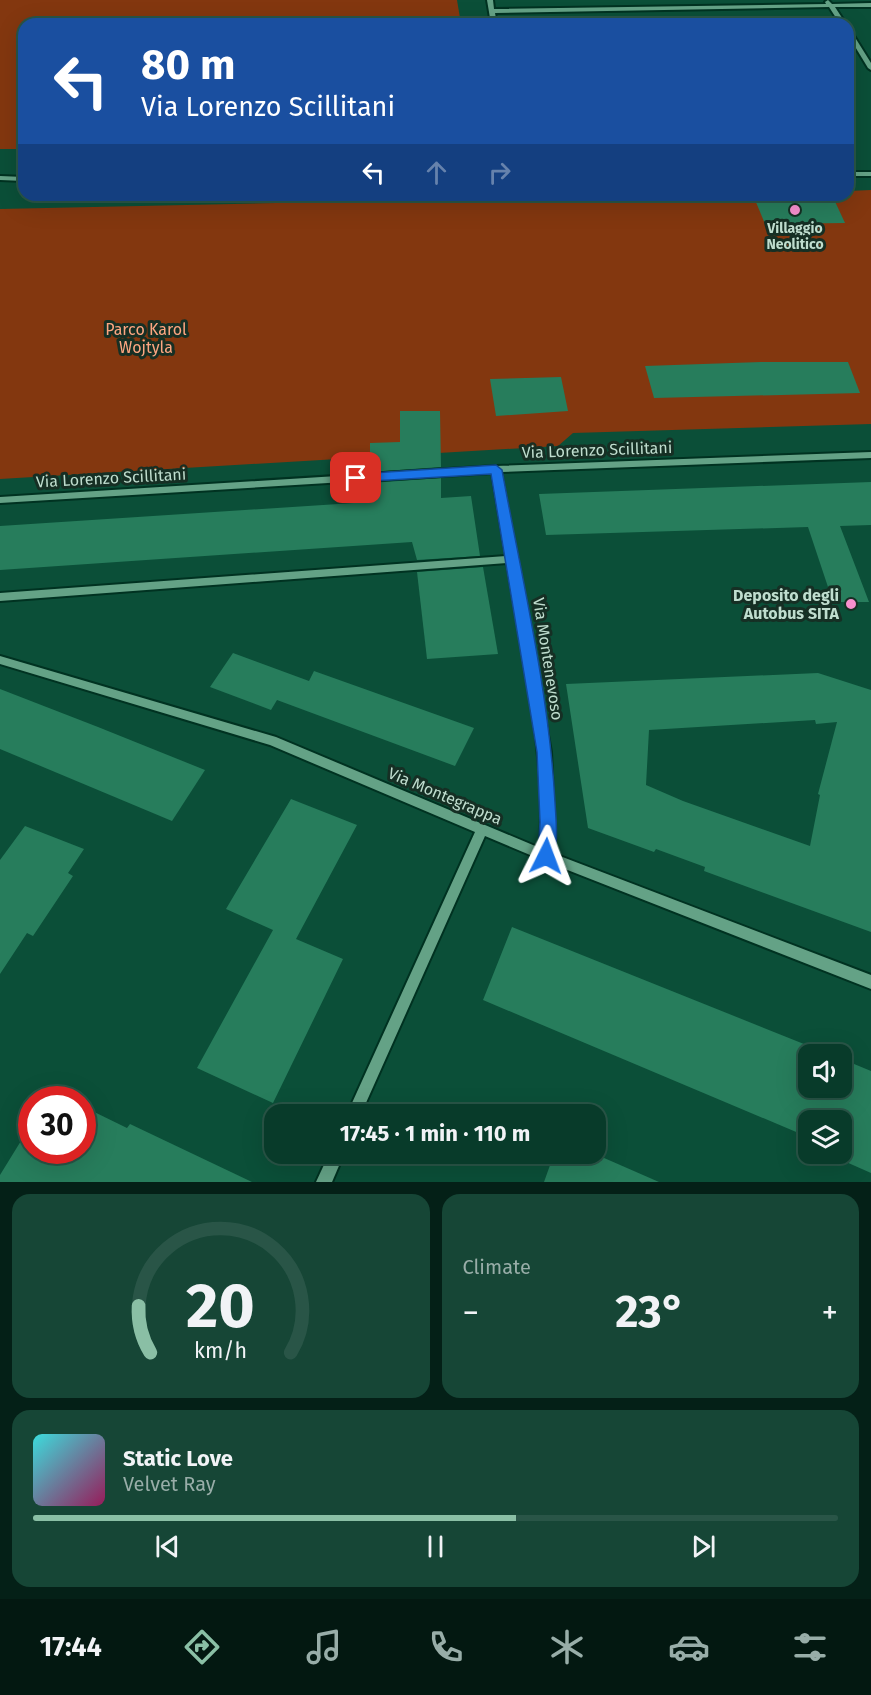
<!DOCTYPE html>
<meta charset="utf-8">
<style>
:root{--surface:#083b2a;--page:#164636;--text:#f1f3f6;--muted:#98ada8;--line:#295547;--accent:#8abfa5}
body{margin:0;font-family:"Fira Sans",sans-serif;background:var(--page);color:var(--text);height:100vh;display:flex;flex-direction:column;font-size:22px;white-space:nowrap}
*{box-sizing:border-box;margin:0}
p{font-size:20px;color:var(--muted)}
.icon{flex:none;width:33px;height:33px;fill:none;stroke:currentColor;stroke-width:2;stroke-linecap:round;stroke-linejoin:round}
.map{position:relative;height:1182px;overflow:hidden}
.panel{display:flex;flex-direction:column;gap:12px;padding:12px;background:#042017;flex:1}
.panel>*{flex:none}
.guide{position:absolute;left:18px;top:18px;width:836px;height:183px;border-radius:18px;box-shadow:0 6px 24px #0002,0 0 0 2px var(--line);background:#1a4fa0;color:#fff;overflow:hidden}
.controls{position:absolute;left:798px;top:1044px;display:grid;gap:12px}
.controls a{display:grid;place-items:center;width:54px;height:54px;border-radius:12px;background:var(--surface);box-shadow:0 6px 24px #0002,0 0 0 2px var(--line);font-size:30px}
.speed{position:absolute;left:18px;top:1086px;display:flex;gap:12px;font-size:30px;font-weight:700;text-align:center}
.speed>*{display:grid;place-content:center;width:78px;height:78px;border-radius:50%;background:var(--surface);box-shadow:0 6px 24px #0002,0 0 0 2px var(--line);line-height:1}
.speed .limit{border:9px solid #d22;background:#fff;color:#111}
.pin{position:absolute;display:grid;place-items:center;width:51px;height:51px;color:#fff;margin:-26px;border-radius:12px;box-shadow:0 3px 9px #0006}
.me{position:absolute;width:66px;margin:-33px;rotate:3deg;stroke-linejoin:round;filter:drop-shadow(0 0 4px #0008)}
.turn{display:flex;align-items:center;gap:21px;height:126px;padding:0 24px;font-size:27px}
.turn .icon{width:78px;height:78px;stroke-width:2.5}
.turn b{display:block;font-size:42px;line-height:51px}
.lanes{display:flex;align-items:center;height:57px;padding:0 24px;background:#0003;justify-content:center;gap:30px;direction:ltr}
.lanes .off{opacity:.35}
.big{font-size:45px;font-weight:700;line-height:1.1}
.panel .widget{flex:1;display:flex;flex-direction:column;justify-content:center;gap:9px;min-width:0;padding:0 21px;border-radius:18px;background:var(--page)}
.panel .dial{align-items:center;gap:0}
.dial svg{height:156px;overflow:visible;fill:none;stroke:var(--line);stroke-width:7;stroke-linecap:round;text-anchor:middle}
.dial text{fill:var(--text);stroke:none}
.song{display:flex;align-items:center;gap:18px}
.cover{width:72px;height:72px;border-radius:9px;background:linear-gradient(135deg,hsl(180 70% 55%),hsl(330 70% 35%))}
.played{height:6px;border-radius:3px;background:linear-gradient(90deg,var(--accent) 60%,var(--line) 60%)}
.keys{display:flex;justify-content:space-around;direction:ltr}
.heat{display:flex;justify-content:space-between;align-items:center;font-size:33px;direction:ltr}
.panel .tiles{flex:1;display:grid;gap:12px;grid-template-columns:1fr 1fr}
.widget:last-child{grid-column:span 2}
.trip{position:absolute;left:264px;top:1104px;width:342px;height:60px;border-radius:18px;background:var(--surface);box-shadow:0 6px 24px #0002,0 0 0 2px var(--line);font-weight:700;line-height:60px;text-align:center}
.dock{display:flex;height:96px;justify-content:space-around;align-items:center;background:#031811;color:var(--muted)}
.dock .icon{width:42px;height:42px}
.dock .current{color:var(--accent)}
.dock b{font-size:27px;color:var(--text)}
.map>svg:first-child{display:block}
.green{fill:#83370f}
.building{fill:#277d5c;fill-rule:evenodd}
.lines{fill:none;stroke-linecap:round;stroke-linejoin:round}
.minor-casing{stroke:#003221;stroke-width:4}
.minor{fill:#64a286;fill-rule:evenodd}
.route{fill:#1a73e8;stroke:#114b97;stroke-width:1.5}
.poi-dot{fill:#f790ce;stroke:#162f24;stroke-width:2}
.labels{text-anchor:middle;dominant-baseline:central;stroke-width:6;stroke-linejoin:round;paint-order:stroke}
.far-poi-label{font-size:14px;font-weight:bold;fill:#bfddce;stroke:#162f24}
.park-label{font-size:16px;fill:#fda681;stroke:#162f24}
.street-label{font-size:16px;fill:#bfddce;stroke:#162f24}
.poi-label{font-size:16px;font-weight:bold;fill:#bfddce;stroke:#162f24;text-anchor:end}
</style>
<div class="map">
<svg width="871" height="1182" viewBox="0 0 871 1182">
<rect width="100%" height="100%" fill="#0b4f38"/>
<g class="green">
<path d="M 0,0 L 457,0 L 461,24 L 24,24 L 24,149 L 0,149 Z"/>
<path d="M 871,190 L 871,424 L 573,433 L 558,446 L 0,479 L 0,209 L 639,195 L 848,195 L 848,191 Z"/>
</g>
<g class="building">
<path d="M 753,195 L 832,195 L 845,223 L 765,224 Z"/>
<path d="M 761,362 L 848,362 L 860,393 L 654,398 L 645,366 Z"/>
<path d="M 561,377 L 568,411 L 496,416 L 490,379 Z"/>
<path d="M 400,411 L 440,411 L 441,467 L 370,472 L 370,443 L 400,442 Z"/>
<path d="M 441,478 L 441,498 L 471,496 L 480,556 L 417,560 L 412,542 L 0,570 L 0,526 L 369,502 L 370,483 Z"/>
<path d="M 871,482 L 871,525 L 840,526 L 869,602 L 833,602 L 808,527 L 546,535 L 539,494 Z"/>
<path d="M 483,567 L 498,654 L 427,659 L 417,572 Z"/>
<path d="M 233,653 L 309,681 L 314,671 L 474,728 L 455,766 L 277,700 L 271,710 L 210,687 Z"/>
<path d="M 818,673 L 871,690 L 871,932 L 704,871 L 705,867 L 656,849 L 654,852 L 588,828 L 566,684 ZM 815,720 L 816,724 L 837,722 L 818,794 L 820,795 L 810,846 L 683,801 L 646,785 L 649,730 Z"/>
<path d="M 0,689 L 98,727 L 205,770 L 172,821 L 0,749 Z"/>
<path d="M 291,799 L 357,825 L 296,939 L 343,959 L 273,1103 L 197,1068 L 273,930 L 226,909 Z"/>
<path d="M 25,826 L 84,849 L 68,873 L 73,876 L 33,936 L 27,933 L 0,974 L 0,860 Z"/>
<path d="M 512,927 L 829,1054 L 808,1054 L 808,1088 L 842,1088 L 842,1059 L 871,1071 L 871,1173 L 828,1154 L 842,1154 L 842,1120 L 808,1120 L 808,1145 L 808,1137 L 483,1000 Z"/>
<path d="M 82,1106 L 127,1128 L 130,1124 L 252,1182 L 0,1182 L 0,1175 L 32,1123 L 32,1150 L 82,1150 Z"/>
<path d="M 554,1154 L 595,1154 L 659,1182 L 544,1182 Z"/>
</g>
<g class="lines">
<defs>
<g id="minor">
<path d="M 487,0 L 493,0 L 494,9 L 826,4 L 825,2 L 828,0 L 832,4 L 871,3 L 871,7 L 835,7 L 846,24 L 840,24 L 829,7 L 495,13 L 497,24 L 491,24 Z"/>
<path d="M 848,29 L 851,31 L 871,63 L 871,70 L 868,68 L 848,35 Z"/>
<rect x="848" y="172" width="23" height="4"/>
<path d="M 0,176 L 24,177 L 24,181 L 0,180 Z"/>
<path d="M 871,452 L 871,458 L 501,472 L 516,556 L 518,559 L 517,561 L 551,752 L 554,822 L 552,853 L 871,975 L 871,989 L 542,860 L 485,836 L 361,1114 L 347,1114 L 475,832 L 270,745 L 0,664 L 0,656 L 276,737 L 540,848 C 546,752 523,657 507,563 L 0,601 L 0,593 L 506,556 L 492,473 L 0,503 L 0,497 L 496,466 Z"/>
<path d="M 329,1154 L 344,1154 L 332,1182 L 316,1182 Z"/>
</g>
</defs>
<use href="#minor" class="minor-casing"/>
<use href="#minor" class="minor"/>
</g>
<path class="route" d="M 496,465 L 502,470 C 522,579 549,691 555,802 C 556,820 559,845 552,861 L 546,863 L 541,861 L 538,856 L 540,822 L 537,752 L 491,474 L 356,482 L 350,478 L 356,474 Z"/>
<g class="poi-dot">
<circle cx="795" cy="210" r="6"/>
<circle cx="851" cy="604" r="6"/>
</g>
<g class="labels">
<g class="far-poi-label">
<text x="795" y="228">Villaggio<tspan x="795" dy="16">Neolitico</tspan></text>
</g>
<g class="park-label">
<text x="146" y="329">Parco Karol<tspan x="146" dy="18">Wojtyla</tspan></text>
</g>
<g class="street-label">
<text transform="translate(597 450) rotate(-2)">Via Lorenzo Scillitani</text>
<text transform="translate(111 478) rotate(-3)">Via Lorenzo Scillitani</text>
<text transform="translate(548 659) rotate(81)">Via Montenevoso</text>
<text transform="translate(445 796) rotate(23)">Via Montegrappa</text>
</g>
<g class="poi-label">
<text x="839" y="595">Deposito degli<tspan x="839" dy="18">Autobus SITA</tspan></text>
</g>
</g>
</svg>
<div class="controls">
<a><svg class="icon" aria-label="sound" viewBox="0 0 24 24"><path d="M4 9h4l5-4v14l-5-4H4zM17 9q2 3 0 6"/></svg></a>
<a><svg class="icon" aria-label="layers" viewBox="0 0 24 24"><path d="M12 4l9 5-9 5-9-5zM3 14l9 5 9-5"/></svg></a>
</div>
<div class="speed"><div class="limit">30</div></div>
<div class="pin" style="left:356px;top:478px;background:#d93025"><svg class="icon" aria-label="arrive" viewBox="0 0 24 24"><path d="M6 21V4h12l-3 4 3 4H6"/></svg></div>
<svg class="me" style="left:546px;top:856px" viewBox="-20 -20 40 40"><path d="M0-17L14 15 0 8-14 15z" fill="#1a73e8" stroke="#fff" stroke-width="4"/></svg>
<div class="trip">17:45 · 1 min · 110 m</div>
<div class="guide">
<div class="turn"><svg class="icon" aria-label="left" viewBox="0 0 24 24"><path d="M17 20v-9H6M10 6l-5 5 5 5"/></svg><div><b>80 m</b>Via Lorenzo Scillitani</div></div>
<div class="lanes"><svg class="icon" aria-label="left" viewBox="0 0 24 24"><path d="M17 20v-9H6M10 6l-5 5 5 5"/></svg><svg class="icon off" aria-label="ahead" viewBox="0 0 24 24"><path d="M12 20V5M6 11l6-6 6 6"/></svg><svg class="icon off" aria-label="right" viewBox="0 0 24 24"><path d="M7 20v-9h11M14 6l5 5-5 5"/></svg></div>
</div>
</div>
<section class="panel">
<div class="tiles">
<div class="widget dial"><svg viewBox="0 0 100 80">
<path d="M14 69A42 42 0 1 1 86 69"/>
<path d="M14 69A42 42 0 0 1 8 45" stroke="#8abfa5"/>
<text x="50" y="56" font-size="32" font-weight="700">20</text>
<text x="50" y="72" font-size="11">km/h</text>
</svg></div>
<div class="widget"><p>Climate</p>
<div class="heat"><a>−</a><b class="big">23°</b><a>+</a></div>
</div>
<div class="widget">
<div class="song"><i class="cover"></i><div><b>Static Love</b><p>Velvet Ray</p></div></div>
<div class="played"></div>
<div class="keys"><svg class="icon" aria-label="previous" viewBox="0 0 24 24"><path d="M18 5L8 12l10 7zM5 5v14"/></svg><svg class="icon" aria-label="pause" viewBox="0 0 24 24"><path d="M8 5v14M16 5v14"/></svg><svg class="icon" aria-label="next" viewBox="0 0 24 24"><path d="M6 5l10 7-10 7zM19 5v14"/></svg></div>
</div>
</div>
</section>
<nav class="dock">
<b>17:44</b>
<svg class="icon current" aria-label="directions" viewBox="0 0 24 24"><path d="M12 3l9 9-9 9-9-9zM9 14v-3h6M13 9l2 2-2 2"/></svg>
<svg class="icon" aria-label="music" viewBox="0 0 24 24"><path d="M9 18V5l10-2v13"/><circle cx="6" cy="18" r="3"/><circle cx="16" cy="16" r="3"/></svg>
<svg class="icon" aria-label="phone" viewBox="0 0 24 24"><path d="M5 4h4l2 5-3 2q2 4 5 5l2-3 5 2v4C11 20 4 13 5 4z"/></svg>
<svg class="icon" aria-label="climate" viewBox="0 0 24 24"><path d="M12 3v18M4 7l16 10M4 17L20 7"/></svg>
<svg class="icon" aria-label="car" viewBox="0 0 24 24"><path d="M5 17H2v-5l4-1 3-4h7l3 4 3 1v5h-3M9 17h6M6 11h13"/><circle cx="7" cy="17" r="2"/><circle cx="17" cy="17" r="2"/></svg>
<svg class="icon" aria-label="filters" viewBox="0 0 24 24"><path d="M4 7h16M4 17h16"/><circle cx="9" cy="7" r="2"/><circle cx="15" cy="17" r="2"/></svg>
</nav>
